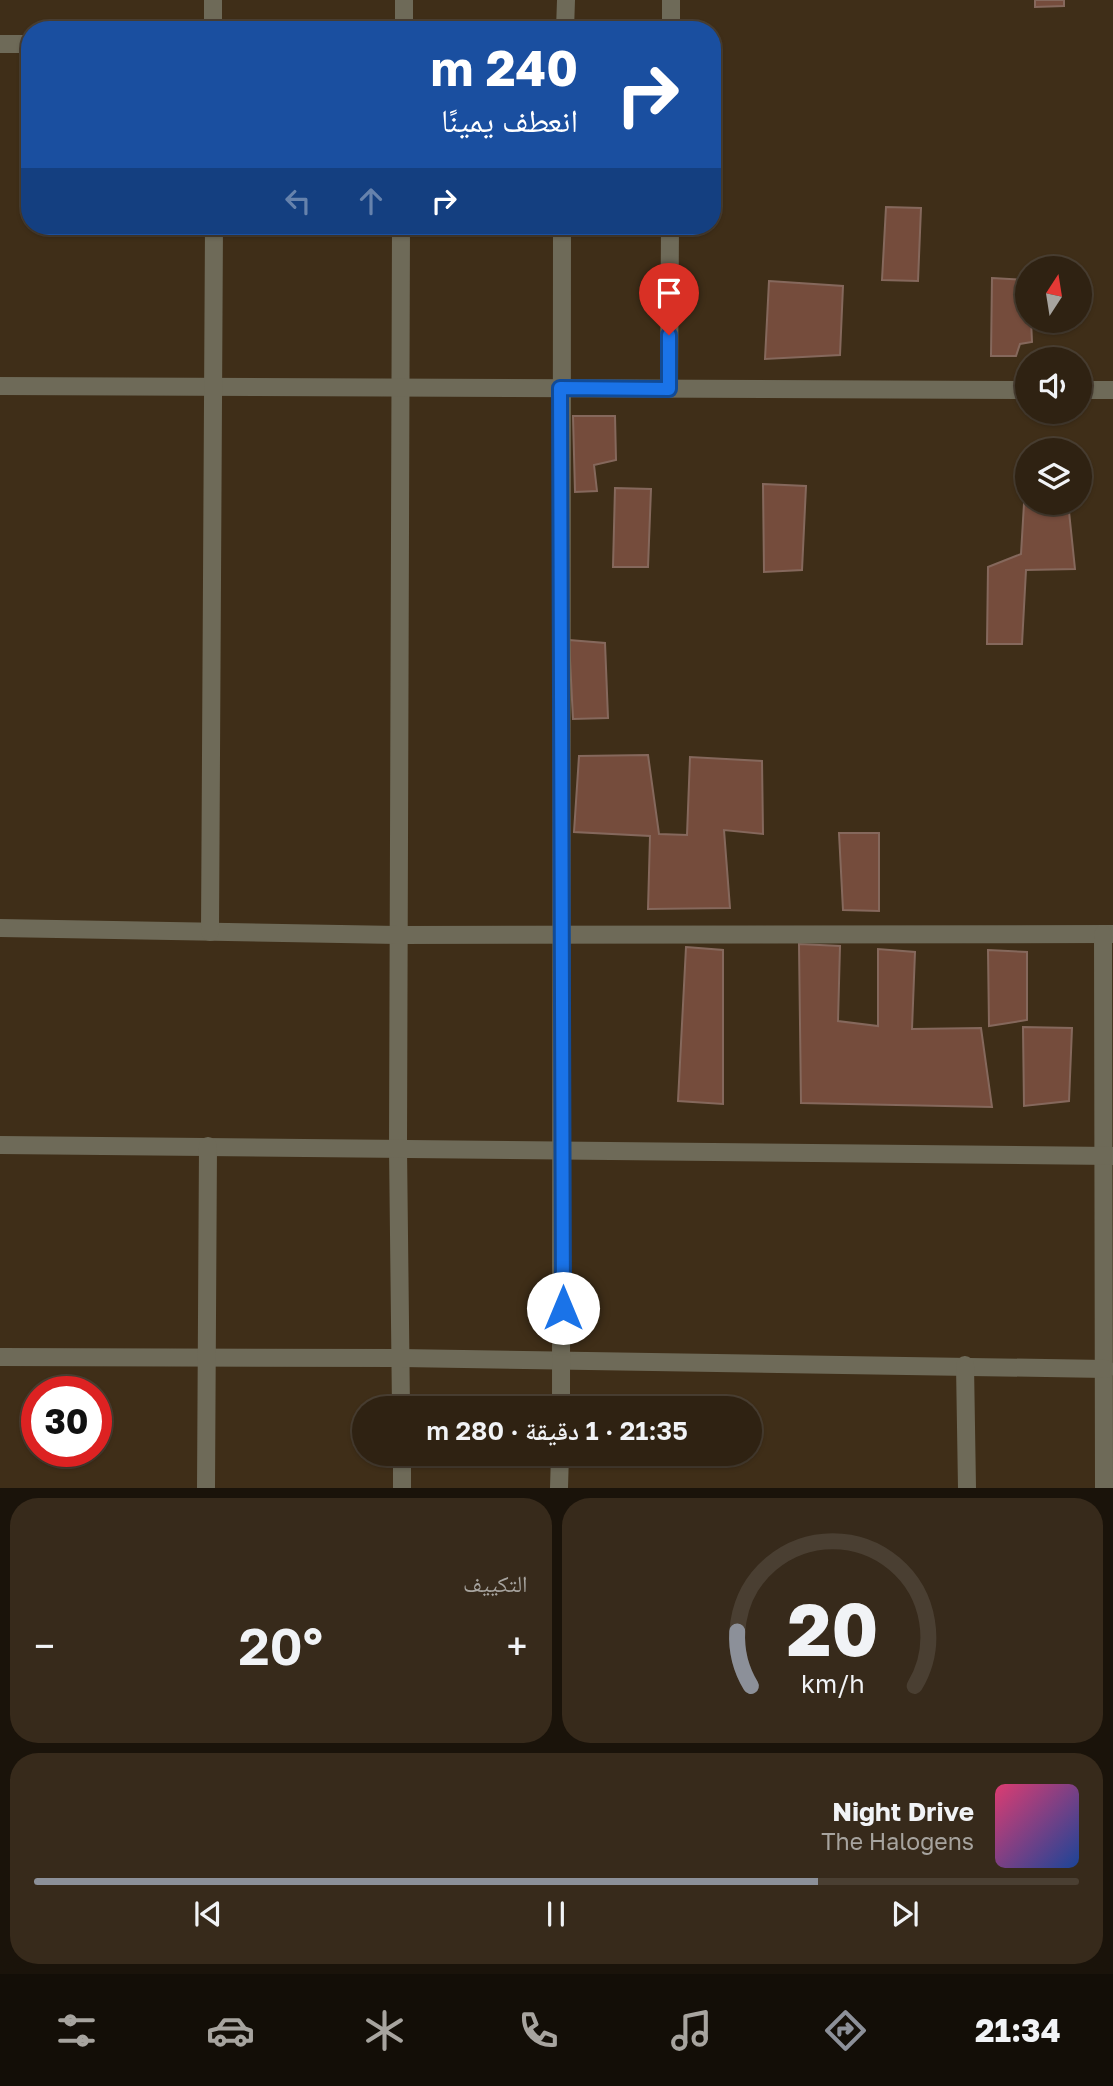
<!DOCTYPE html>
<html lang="ar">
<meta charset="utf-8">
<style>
:root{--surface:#2f2212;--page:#372a1b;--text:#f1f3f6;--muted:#a7a49f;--line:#4a3f32;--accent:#8c9099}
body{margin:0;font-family:"Golos Text","Noto Naskh Arabic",sans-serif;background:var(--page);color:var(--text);direction:rtl;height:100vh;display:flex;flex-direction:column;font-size:26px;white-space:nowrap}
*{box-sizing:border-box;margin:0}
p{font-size:23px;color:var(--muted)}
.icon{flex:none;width:38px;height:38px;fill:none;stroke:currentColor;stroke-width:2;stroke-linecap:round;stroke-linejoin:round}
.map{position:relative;height:1488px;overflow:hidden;direction:ltr}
.drawer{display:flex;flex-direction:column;gap:10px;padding:10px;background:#1a130a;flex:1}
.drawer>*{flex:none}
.guide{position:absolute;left:21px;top:21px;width:700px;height:214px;border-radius:28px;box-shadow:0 2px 5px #0004,0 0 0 2px var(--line);direction:rtl;background:#1a4fa0;color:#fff;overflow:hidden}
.needle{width:46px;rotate:12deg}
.tools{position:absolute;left:1015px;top:256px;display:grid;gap:14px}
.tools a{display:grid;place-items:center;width:77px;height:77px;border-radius:50%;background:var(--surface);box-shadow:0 2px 5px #0004,0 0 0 2px var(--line);font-size:35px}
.speed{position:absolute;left:21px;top:1376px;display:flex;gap:14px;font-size:35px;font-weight:700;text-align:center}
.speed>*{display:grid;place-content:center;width:91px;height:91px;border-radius:50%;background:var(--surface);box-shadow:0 2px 5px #0004,0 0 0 2px var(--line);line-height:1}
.speed .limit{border:10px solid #d22;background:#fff;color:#111}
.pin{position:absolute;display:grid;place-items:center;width:60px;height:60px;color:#fff;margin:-72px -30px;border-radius:50% 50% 50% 0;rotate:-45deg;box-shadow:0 0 7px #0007}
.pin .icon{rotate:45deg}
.me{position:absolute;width:77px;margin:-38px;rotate:0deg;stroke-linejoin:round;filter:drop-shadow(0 0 5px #0008)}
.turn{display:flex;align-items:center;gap:24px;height:147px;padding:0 28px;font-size:32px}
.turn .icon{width:91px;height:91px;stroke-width:2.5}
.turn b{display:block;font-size:49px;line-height:60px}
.lanes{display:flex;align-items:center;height:66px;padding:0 28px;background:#0003;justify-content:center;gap:35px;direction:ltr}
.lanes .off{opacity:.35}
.big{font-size:52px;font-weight:600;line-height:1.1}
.drawer .widget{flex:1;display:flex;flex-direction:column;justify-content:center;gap:10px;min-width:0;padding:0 24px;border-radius:28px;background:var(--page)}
.drawer .dial{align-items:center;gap:0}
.dial svg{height:182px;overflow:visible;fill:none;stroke:var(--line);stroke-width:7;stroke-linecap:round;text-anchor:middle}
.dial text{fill:var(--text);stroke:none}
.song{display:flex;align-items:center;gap:21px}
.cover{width:84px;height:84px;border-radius:10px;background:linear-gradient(135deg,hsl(340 70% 55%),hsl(220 70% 35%))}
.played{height:7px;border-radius:4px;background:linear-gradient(90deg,var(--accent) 75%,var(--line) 75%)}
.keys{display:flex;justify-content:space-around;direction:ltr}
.heat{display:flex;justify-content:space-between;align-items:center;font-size:38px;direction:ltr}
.drawer .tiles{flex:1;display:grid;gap:10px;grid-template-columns:1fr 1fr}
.widget:last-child{grid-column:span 2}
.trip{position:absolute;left:352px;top:1396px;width:410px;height:70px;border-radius:35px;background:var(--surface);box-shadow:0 2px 5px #0004,0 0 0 2px var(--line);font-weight:600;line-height:70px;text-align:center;direction:rtl}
.dock{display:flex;height:112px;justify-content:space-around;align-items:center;background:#130e07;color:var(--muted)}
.dock .icon{width:49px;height:49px}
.dock .selected{color:var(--accent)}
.dock b{font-size:32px;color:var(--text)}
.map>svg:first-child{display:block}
.building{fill:#754c3c;stroke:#85685c;stroke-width:2}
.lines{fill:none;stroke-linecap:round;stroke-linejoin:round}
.minor{stroke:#6e6a58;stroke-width:18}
.route-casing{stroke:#114b97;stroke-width:18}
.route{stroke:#1a73e8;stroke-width:12}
</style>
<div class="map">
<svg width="1113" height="1488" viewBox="0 0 1113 1488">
<rect width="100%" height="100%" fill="#3f2e18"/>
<g class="building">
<path d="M 1035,0 L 1064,0 L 1064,6 L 1035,7 Z"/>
<path d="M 886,207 L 921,208 L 918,281 L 882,280 Z"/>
<path d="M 992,278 L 1027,280 L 1027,320 L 1031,320 L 1032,342 L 1020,344 L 1016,356 L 991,356 Z"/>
<path d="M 769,281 L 843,286 L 840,355 L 765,359 Z"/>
<path d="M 573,416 L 615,416 L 616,460 L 594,465 L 597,491 L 575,492 Z"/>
<path d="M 763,484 L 806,486 L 802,570 L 764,572 Z"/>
<path d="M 1025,487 L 1027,502 L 1068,502 L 1075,569 L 1026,570 L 1022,644 L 987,644 L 988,567 L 1021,554 Z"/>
<path d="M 615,488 L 651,489 L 648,567 L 613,567 Z"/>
<path d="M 569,640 L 605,643 L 608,718 L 573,719 Z"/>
<path d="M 648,755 L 659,834 L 687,835 L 690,757 L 762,761 L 763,834 L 724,830 L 730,908 L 648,909 L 650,836 L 574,832 L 579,756 Z"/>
<path d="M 839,833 L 879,833 L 879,911 L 843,910 Z"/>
<path d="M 799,944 L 840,946 L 838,1021 L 878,1026 L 878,949 L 915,952 L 912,1029 L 981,1028 L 992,1107 L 801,1103 Z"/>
<path d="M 686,947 L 723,950 L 723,1104 L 678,1101 Z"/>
<path d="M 988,950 L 1027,952 L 1027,1020 L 989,1026 Z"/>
<path d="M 1023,1027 L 1072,1028 L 1069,1101 L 1024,1106 Z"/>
</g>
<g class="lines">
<g class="minor">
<path d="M 213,0 L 213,30"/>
<path d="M 404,30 L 404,0"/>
<path d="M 565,30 L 566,0"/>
<path d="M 671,30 L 671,0"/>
<path d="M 0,44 L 30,44"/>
<path d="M 401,226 L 398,1148 L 401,1409"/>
<path d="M 0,386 L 1027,390"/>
<path d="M 669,389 L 670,226"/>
<path d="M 1080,390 L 1113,390"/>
<path d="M 0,928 L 398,935 L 1113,934"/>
<path d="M 210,932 L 214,226"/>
<path d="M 1103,934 L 1104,1488"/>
<path d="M 0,1145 L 1113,1156"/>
<path d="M 0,1357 L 401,1358 L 1106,1369"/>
<path d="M 965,1365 L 967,1488"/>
<path d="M 561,1409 L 562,226"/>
<path d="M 402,1454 L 402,1488"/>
<path d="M 206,1488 L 208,1146"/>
<path d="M 559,1488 L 560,1454"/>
</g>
</g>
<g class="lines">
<defs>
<path id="route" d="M 563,1308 L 560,388 L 669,389 L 669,335"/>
</defs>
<use href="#route" class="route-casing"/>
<use href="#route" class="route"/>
</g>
</svg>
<div class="tools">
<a><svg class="needle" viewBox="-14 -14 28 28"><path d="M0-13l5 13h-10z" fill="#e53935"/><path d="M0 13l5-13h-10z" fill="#a7a49f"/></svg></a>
<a><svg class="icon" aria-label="sound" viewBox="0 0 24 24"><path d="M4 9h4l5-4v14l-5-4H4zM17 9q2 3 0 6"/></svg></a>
<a><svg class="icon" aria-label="layers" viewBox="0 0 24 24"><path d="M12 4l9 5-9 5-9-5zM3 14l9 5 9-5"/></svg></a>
</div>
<div class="speed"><div class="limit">30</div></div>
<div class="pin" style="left:669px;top:335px;background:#d93025"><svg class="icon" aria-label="arrive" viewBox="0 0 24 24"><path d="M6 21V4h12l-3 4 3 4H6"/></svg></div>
<svg class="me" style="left:563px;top:1308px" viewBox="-20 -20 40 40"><circle r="19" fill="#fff"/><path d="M0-13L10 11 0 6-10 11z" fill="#1a73e8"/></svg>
<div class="trip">21:35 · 1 دقيقة · 280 m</div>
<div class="guide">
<div class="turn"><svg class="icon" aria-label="right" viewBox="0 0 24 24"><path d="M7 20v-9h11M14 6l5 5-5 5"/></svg><div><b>240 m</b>انعطف يمينًا</div></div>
<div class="lanes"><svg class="icon off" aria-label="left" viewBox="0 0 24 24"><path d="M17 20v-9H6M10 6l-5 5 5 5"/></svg><svg class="icon off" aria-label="ahead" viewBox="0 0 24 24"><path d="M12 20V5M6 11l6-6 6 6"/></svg><svg class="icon" aria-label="right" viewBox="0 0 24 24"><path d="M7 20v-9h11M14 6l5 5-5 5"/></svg></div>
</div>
</div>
<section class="drawer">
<div class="tiles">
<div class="widget dial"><svg viewBox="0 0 100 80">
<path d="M14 69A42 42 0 1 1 86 69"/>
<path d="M14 69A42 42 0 0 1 8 45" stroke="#8c9099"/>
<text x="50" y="56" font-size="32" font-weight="700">20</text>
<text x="50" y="72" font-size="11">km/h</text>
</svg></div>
<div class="widget"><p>التكييف</p>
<div class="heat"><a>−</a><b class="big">20°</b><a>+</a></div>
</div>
<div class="widget">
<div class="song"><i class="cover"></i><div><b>Night Drive</b><p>The Halogens</p></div></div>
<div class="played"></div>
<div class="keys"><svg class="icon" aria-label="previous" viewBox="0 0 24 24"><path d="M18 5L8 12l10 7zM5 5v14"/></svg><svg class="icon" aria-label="pause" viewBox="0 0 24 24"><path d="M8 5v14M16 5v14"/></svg><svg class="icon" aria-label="next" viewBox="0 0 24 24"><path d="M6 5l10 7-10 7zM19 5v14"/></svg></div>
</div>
</div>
</section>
<nav class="dock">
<b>21:34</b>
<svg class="icon selected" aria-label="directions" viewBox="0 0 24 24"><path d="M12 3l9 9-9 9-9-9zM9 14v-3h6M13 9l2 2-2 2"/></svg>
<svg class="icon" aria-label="music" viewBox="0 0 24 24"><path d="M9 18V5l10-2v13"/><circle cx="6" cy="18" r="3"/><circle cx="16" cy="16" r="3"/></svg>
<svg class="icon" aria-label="phone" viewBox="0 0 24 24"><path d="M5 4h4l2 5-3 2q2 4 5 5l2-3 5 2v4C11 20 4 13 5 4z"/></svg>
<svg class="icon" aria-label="climate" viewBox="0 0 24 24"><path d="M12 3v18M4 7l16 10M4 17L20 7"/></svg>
<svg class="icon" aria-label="car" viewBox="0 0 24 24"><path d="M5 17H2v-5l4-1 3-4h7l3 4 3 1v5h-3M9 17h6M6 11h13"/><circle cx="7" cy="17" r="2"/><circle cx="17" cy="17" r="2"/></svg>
<svg class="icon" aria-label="filters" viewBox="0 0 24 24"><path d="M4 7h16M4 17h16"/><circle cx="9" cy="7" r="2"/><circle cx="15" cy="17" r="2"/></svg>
</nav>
